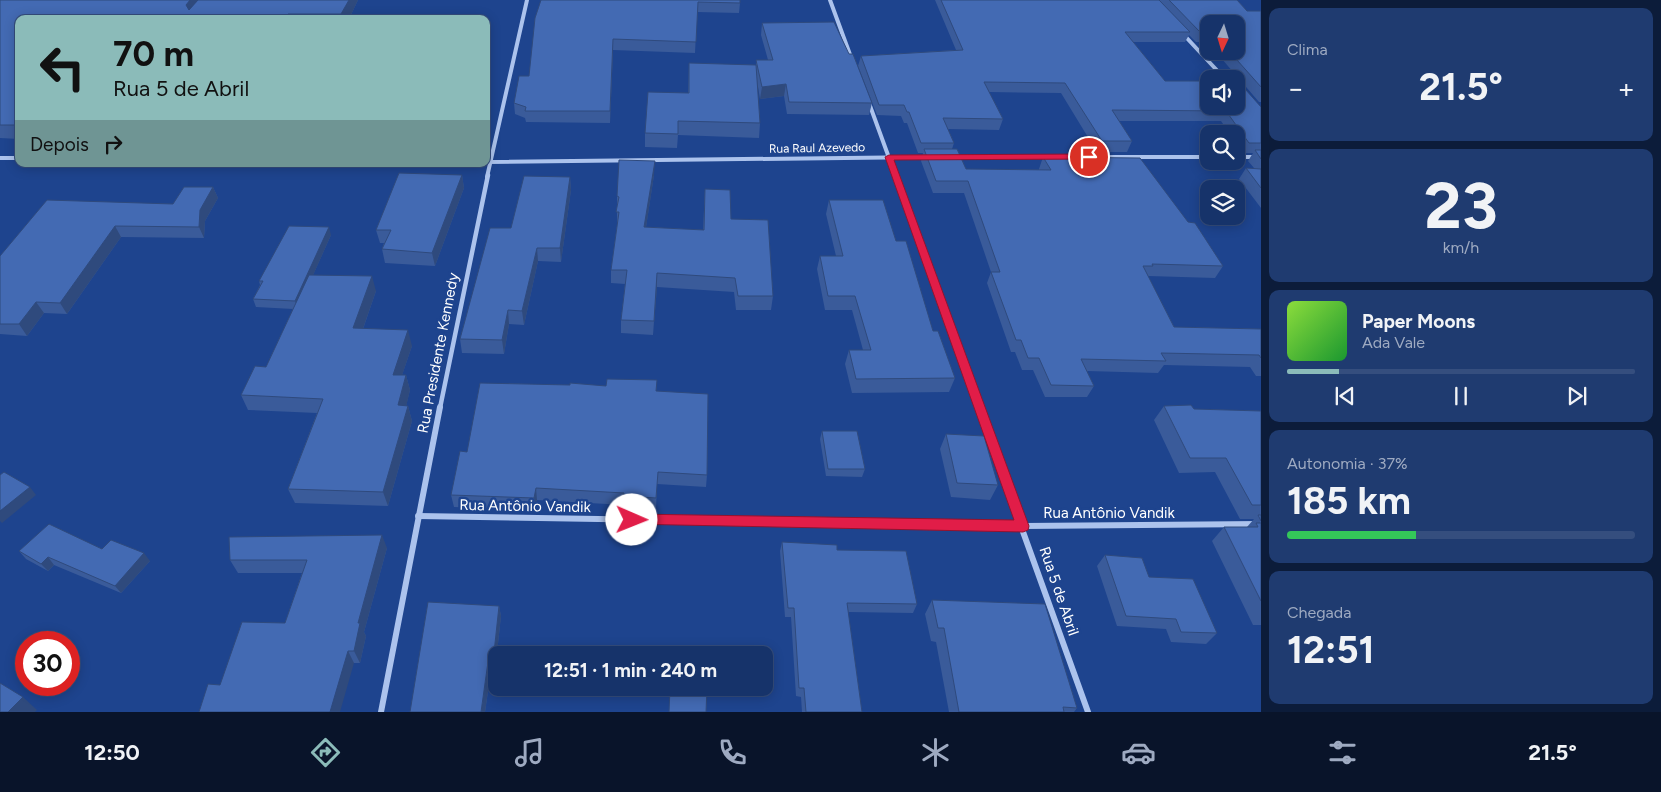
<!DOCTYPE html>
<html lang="pt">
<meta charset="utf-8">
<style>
:root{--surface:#16336a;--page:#1f3b70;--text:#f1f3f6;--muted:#9eaac1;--line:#354e7e;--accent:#8bbbb9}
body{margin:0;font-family:Figtree,sans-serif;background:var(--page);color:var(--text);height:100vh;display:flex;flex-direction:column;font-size:19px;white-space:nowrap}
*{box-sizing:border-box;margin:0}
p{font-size:16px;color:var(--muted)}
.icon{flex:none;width:28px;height:28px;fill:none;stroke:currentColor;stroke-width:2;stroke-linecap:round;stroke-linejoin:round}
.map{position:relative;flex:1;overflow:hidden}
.sheet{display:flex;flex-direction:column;gap:8px;padding:8px;background:#0c1c3a;width:400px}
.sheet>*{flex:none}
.top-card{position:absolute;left:15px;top:15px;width:475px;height:152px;border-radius:10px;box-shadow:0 2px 12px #0003,0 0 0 1px var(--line);background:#8bbbb9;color:#111;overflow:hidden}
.needle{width:32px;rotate:184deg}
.fabs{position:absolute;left:1200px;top:15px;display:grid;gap:10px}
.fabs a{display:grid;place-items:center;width:45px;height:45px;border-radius:10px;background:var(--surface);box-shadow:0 2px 12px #0003,0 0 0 1px var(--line);font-size:25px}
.speed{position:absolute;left:15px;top:631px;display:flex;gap:10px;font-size:25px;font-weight:700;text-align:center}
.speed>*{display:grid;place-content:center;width:65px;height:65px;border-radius:50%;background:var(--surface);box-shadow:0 2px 12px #0003,0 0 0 1px var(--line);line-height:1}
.speed .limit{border:8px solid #d22;background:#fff;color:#111}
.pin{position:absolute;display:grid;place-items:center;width:42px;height:42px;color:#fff;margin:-21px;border:2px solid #fff;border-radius:50%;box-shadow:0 1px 5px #0007}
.me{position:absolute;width:55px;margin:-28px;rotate:91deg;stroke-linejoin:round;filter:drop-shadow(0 0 4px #0008)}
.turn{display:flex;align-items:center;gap:18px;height:105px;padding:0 15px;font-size:22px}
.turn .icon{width:65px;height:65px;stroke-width:2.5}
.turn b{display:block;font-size:35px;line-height:42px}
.then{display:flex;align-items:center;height:48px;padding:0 15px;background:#0003;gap:10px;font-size:19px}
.big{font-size:38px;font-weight:700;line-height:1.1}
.sheet .widget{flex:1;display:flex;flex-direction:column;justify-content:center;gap:8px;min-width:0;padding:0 18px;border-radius:10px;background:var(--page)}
.sheet .dial{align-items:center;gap:0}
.dial b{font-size:65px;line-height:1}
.song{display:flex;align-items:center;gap:15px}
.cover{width:60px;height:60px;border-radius:8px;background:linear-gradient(135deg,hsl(90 70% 55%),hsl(130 70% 35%))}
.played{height:5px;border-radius:2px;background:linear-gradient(90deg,var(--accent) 15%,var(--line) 15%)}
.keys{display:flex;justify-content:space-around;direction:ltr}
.heat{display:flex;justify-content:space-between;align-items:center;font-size:28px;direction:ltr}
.charge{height:8px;border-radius:4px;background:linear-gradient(90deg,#34c759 37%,var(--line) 0)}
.trip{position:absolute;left:488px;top:646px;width:285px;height:50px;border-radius:10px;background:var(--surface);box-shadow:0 2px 12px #0003,0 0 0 1px var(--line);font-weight:700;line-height:50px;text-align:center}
.tab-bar{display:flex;height:80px;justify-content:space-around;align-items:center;background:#09142a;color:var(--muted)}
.tab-bar .icon{width:35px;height:35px}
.tab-bar .current{color:var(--accent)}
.tab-bar b{font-size:22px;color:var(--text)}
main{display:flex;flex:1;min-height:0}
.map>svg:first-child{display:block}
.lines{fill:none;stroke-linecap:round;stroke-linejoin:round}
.minor-far2{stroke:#acc3ed;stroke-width:4}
.minor-far1{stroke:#acc3ed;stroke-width:4.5}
.minor{stroke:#acc3ed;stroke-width:6}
.wall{fill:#3a5b9a}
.shaded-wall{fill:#2f4a7d}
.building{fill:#436ab3;stroke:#2f4a7d}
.route{fill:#e11d48;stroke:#92132f}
.labels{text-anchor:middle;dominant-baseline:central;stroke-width:5;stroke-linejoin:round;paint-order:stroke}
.far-street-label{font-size:12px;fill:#fff;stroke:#1e448e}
.street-label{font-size:15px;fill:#fff;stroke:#1e448e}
</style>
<main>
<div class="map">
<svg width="1261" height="712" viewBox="0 0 1261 712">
<rect width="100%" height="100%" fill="#1e448e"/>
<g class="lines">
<g class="minor-far2">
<path d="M 830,0 L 852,60"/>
<path d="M 1184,35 L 1225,79"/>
<path d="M 869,103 L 896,177"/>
<path d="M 954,157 L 1209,157"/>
<path d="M 1236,157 L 1261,157"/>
<path d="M 0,158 L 19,158"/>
<path d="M 487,162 L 928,157"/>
<path d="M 487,177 L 527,0"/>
</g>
<g class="minor-far1">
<path d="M 895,175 L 979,408"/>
<path d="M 440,408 L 488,175"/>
</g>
<g class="minor">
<path d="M 978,407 L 1088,712"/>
<path d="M 418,516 L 1023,526 L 1261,524"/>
<path d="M 381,712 L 440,407"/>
</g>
</g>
<g class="wall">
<path d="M 0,0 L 358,0 L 349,19 L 19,19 L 19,139 L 0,138 Z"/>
<path d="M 541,0 L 740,0 L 740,3 L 739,13 L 697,12 L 695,53 L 613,50 L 610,123 L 526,122 L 525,118 L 515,114 L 514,103 L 529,76 Z"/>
<path d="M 935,0 L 1237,0 L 1247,11 L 1261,11 L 1261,102 L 1259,102 L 1215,51 L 1236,51 L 1209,24 L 1209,44 L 1207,42 L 1196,42 L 1189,35 L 1185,42 L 1133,42 L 1165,81 L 1261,107 L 1261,208 L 1239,179 L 1246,168 L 1254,168 L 1248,161 L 1253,153 L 1243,153 L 1236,143 L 1236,134 L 1230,134 L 1221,121 L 1119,121 L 1132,141 L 1127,152 L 1097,152 L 1061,93 L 989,92 L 1003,119 L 999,130 L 948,129 L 954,143 L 952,149 L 966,169 L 1039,170 L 1039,169 L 1043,157 L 1188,222 L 1223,266 L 1215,278 L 1148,276 L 1174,327 L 1261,329 L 1261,376 L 1256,376 L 1250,367 L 1164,365 L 1158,373 L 1087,371 L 1094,386 L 1087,397 L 1045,397 L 1033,370 L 1022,370 L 1015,352 L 1011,352 L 987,283 L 991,272 L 964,193 L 933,193 L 921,161 L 923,153 L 918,153 L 907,123 L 904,123 L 901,116 L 877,115 L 858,66 L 861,56 L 956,50 Z"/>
<path d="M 762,23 L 849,54 L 872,103 L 869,115 L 787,114 L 784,96 L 760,99 L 757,81 L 760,123 L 759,138 L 678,135 L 677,148 L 645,147 L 645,133 L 688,93 L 689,63 L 756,66 L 756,60 L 768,60 L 761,35 Z"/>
<path d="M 462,175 L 464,188 L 435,266 L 385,263 L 382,249 L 384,243 L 380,243 L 376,230 Z"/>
<path d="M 654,175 L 646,227 L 703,230 L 705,189 L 731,219 L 773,296 L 771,310 L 736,310 L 734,292 L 657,287 L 653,335 L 621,333 L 621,320 L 625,284 L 611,283 L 611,270 L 617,226 L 617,196 Z"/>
<path d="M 570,177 L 571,190 L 561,262 L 538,261 L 524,325 L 509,324 L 504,354 L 462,353 L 460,339 L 511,228 Z"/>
<path d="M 213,187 L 218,198 L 205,221 L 204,238 L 121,237 L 67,314 L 44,313 L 27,336 L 0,334 L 0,256 L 173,204 Z"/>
<path d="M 829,200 L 896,241 L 933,331 L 955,378 L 949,392 L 852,393 L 845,364 L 849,350 L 863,350 L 852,310 L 825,310 L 817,269 L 820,256 L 836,256 L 826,214 Z"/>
<path d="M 331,235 L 313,275 L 376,291 L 363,329 L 412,346 L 402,375 L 406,375 L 410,390 L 406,406 L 408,406 L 412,421 L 388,506 L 295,503 L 288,489 L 317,413 L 248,410 L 241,395 L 266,367 L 293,309 L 256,307 L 253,299 L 260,285 L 259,281 Z"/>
<path d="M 570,385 L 656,391 L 707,475 L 706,487 L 657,484 L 656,510 L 624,508 L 624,505 L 537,500 L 536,510 L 454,507 L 451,495 L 467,452 Z"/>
<path d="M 1164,406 L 1194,409 L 1261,411 L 1261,625 L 1253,625 L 1212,541 L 1224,527 L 1247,527 L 1254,519 L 1240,519 L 1215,472 L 1179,473 L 1154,420 Z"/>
<path d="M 822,431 L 865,469 L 862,477 L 826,476 L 820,439 Z"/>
<path d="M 946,434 L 998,485 L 990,500 L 951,497 L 940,449 Z"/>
<path d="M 782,542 L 837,550 L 917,604 L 913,613 L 848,612 L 862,712 L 802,712 L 801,697 L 796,696 L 791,617 L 785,617 L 780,551 Z"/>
<path d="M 387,548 L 364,632 L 366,636 L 360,663 L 354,663 L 220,685 L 285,623 L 302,573 L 238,573 L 230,560 Z"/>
<path d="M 19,551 L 150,561 L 121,593 L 54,565 L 48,571 L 26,559 Z"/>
<path d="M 1105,555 L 1149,577 L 1217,633 L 1206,644 L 1171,642 L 1166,629 L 1117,626 L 1097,566 Z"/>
<path d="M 932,600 L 1077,708 L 1074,712 L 949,712 L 936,642 L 931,641 L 925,614 Z"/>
<path d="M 499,606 L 501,616 L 495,671 L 491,671 L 485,712 L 410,712 Z"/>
</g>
<g class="shaded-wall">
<path d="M 190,0 L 202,0 L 190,18 L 186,5 Z"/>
<path d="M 349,0 L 358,0 L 349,19 L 342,19 L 341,14 Z"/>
<path d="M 288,14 L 289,19 L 284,19 Z"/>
<path d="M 613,39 L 613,50 L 610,123 L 610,111 Z"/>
<path d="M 786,84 L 784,96 L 760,99 L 762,87 Z"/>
<path d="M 489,91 L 491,105 L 486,121 L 486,101 Z"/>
<path d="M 655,161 L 654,175 L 644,241 L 644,227 Z"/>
<path d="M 462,175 L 464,188 L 435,266 L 432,253 Z"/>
<path d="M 570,177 L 571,190 L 561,262 L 560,248 Z"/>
<path d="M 213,187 L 218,198 L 205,221 L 204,238 L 199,227 L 200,210 Z"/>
<path d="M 115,226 L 121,237 L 67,314 L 60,303 Z"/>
<path d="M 329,227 L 331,235 L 298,309 L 295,301 Z"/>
<path d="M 537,248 L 538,261 L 524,325 L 522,311 Z"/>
<path d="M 657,273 L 657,287 L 653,335 L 654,321 Z"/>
<path d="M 372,276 L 376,291 L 358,343 L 353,328 Z"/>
<path d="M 36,302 L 44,313 L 27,336 L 19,324 Z"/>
<path d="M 508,310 L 509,324 L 504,354 L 502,340 Z"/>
<path d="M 408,330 L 412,346 L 397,390 L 393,375 Z"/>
<path d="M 406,375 L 410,390 L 403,420 L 398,405 Z"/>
<path d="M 408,406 L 412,421 L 388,506 L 383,492 Z"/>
<path d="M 30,487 L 36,495 L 2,523 L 0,521 L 0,511 Z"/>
<path d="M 536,488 L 537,500 L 536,510 L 534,498 Z"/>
<path d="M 382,535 L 387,548 L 364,632 L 366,636 L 360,663 L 354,651 L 358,623 Z"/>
<path d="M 144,553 L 150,561 L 121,593 L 115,586 Z"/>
<path d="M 48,557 L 54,565 L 48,571 L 41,564 Z"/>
<path d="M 499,606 L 501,616 L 495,671 L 493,662 Z"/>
<path d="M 348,651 L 354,663 L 340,712 L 330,712 Z"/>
<path d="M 488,662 L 491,671 L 485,712 L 481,712 Z"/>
<path d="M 23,697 L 37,710 L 35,712 L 8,712 Z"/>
</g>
<g class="building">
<path d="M 0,0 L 190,0 L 186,5 L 189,10 L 198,0 L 349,0 L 341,14 L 288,14 L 284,19 L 19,19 L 19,125 L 0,125 Z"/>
<path d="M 541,0 L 740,0 L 740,3 L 698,2 L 696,42 L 613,39 L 610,111 L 525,111 L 526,107 L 514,103 L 519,76 L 529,76 L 535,18 Z"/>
<path d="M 941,0 L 1159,0 L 1190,32 L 1125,32 L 1165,81 L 1209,81 L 1209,106 L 1236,106 L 1236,81 L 1238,81 L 1261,107 L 1261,143 L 1249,143 L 1226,111 L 1112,110 L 1132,141 L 1102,141 L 1065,83 L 984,82 L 1003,119 L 943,118 L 954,143 L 921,143 L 909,112 L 907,112 L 904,105 L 879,105 L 861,56 L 963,50 Z"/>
<path d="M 1169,0 L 1237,0 L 1247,11 L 1261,11 L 1261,87 L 1229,51 L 1236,51 L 1236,24 L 1209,24 L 1209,32 L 1200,32 Z"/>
<path d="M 834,22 L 849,54 L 853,54 L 872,103 L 789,102 L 786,84 L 762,87 L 756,60 L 773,60 L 762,23 Z"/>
<path d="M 689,63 L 756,65 L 760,123 L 678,121 L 678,134 L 645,133 L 648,92 L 689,93 Z"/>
<path d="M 486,91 L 489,91 L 486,101 Z"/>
<path d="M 924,149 L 957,149 L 966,169 L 1051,170 L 1043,157 L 1140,158 L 1188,222 L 1195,223 L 1223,266 L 1152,264 L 1153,266 L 1143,266 L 1174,327 L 1261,329 L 1261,358 L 1259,355 L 1161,353 L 1166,361 L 1081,359 L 1094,386 L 1051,385 L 1039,358 L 1028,358 L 1021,340 L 1016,340 L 991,272 L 1000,272 L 968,181 L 936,181 Z"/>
<path d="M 1255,150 L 1261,150 L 1261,159 Z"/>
<path d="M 619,160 L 655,161 L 644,227 L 704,230 L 705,189 L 730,190 L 731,219 L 768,220 L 773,296 L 738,296 L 735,278 L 657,273 L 654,321 L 621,320 L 627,270 L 611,270 L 619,212 L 616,212 L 619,197 L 617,196 Z"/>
<path d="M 1246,168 L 1261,169 L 1261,188 Z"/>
<path d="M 399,173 L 462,175 L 432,253 L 382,249 L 391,230 L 376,230 Z"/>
<path d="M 524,176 L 570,177 L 560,248 L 537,248 L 522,311 L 508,310 L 502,340 L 460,339 L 490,228 L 511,228 Z"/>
<path d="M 184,187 L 213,187 L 200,210 L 199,227 L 115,226 L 60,303 L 36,302 L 19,324 L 0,324 L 0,256 L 47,200 L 173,204 Z"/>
<path d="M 829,200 L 883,200 L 896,241 L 906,241 L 933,331 L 938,331 L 955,378 L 856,379 L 849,350 L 871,350 L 855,296 L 828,296 L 820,256 L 843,256 Z"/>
<path d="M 289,226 L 329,227 L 295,301 L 253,299 L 263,281 L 259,281 Z"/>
<path d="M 309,275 L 372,276 L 353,328 L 408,330 L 393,375 L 406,375 L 398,405 L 408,406 L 383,492 L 288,489 L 323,399 L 241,395 L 255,366 L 266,367 Z"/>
<path d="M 607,379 L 657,380 L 656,391 L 708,394 L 707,475 L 658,472 L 656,498 L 624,496 L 624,493 L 536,488 L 534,498 L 451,495 L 460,451 L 467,452 L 480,383 L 570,385 L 570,383 L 606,386 Z"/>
<path d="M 1191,405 L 1194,409 L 1261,411 L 1261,505 L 1252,505 L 1226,458 L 1190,458 L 1164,406 Z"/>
<path d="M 822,431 L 857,431 L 865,469 L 828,469 Z"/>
<path d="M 946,434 L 984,436 L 998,485 L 957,483 Z"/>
<path d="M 4,472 L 30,487 L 0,511 L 0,475 Z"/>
<path d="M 1258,515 L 1261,515 L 1261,521 Z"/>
<path d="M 1256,523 L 1261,523 L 1261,601 L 1224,527 L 1258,527 Z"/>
<path d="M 49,524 L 102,549 L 111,540 L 144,553 L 115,586 L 48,557 L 41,564 L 19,551 Z"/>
<path d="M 382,535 L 358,623 L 360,623 L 354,651 L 348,651 L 330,712 L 199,712 L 208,684 L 220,685 L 242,622 L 285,623 L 307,560 L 230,560 L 229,537 Z"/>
<path d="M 782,542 L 837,545 L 837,550 L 906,551 L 917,604 L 847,603 L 862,712 L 806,712 L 804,688 L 799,688 L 794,608 L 788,608 Z"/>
<path d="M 1105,555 L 1142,558 L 1149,577 L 1193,579 L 1217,633 L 1181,632 L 1176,619 L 1126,616 Z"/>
<path d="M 932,600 L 1045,604 L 1077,708 L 1063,707 L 1064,712 L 959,712 L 944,628 L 938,628 Z"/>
<path d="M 428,602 L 499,606 L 493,662 L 488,662 L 481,712 L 410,712 Z"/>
<path d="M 672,651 L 707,654 L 707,655 L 671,655 Z"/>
<path d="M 0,683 L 23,697 L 8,712 L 0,712 Z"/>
<path d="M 670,688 L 707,688 L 706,712 L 669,712 Z"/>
</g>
<path class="route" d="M 1089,154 L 1093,157 L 1092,159 L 894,160 L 1029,526 L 1028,530 L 1023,532 L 628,524 L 626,520 L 628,516 L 632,514 L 1014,520 L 885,157 L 889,155 Z"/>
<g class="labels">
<g class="far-street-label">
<text transform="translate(817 148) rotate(-1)">Rua Raul Azevedo</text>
</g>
<g class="street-label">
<text transform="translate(438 353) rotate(-79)">Rua Presidente Kennedy</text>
<text transform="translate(525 506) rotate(1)">Rua Antônio Vandik</text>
<text x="1109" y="513">Rua Antônio Vandik</text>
<text transform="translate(1059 591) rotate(71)">Rua 5 de Abril</text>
</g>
</g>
</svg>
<div class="fabs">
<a><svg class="needle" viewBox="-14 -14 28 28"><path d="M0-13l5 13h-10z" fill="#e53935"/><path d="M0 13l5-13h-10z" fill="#9eaac1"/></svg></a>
<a><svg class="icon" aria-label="sound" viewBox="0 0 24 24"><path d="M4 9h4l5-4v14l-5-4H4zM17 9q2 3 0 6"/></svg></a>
<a><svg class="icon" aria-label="search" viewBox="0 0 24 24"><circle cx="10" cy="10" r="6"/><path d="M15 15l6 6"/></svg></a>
<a><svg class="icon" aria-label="layers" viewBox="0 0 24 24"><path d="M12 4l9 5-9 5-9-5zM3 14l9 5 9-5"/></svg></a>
</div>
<div class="speed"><div class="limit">30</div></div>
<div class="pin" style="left:1089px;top:157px;background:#d93025"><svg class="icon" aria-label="arrive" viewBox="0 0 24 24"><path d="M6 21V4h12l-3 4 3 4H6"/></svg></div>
<svg class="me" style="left:632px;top:520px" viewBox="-20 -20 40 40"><circle r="19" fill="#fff"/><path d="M0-13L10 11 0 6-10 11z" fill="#e11d48"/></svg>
<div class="trip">12:51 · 1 min · 240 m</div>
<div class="top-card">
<div class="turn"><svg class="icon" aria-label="left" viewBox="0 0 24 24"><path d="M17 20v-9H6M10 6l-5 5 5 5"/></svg><div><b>70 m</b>Rua 5 de Abril</div></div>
<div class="then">Depois<svg class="icon" aria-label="right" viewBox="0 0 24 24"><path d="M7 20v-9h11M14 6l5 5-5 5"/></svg></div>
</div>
</div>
<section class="sheet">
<div class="widget"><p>Clima</p>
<div class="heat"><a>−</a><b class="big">21.5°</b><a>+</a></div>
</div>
<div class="widget dial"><b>23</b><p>km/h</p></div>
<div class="widget">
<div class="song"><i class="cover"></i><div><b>Paper Moons</b><p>Ada Vale</p></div></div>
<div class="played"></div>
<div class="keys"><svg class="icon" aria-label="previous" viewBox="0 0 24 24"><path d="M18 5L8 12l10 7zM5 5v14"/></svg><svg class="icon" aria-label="pause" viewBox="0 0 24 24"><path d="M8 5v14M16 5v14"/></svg><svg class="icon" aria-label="next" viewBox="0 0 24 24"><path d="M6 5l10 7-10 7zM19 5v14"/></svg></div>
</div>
<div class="widget"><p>Autonomia · 37%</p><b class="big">185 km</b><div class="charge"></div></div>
<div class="widget"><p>Chegada</p><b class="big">12:51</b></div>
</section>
</main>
<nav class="tab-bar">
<b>12:50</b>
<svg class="icon current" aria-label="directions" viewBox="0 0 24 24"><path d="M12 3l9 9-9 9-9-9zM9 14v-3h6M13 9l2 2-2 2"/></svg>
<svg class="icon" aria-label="music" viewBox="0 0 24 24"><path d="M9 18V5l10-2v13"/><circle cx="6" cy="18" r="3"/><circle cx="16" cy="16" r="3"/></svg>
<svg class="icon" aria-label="phone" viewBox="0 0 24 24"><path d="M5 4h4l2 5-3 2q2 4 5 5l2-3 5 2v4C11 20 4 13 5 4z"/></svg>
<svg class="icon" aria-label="climate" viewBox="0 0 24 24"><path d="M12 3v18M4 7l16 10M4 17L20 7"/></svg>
<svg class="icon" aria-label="car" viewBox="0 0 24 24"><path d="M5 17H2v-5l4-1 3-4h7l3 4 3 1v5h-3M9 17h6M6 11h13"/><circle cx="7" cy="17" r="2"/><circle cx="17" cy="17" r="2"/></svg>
<svg class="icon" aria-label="filters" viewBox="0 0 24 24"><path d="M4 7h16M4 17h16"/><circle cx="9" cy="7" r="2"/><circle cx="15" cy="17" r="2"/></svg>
<b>21.5°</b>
</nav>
